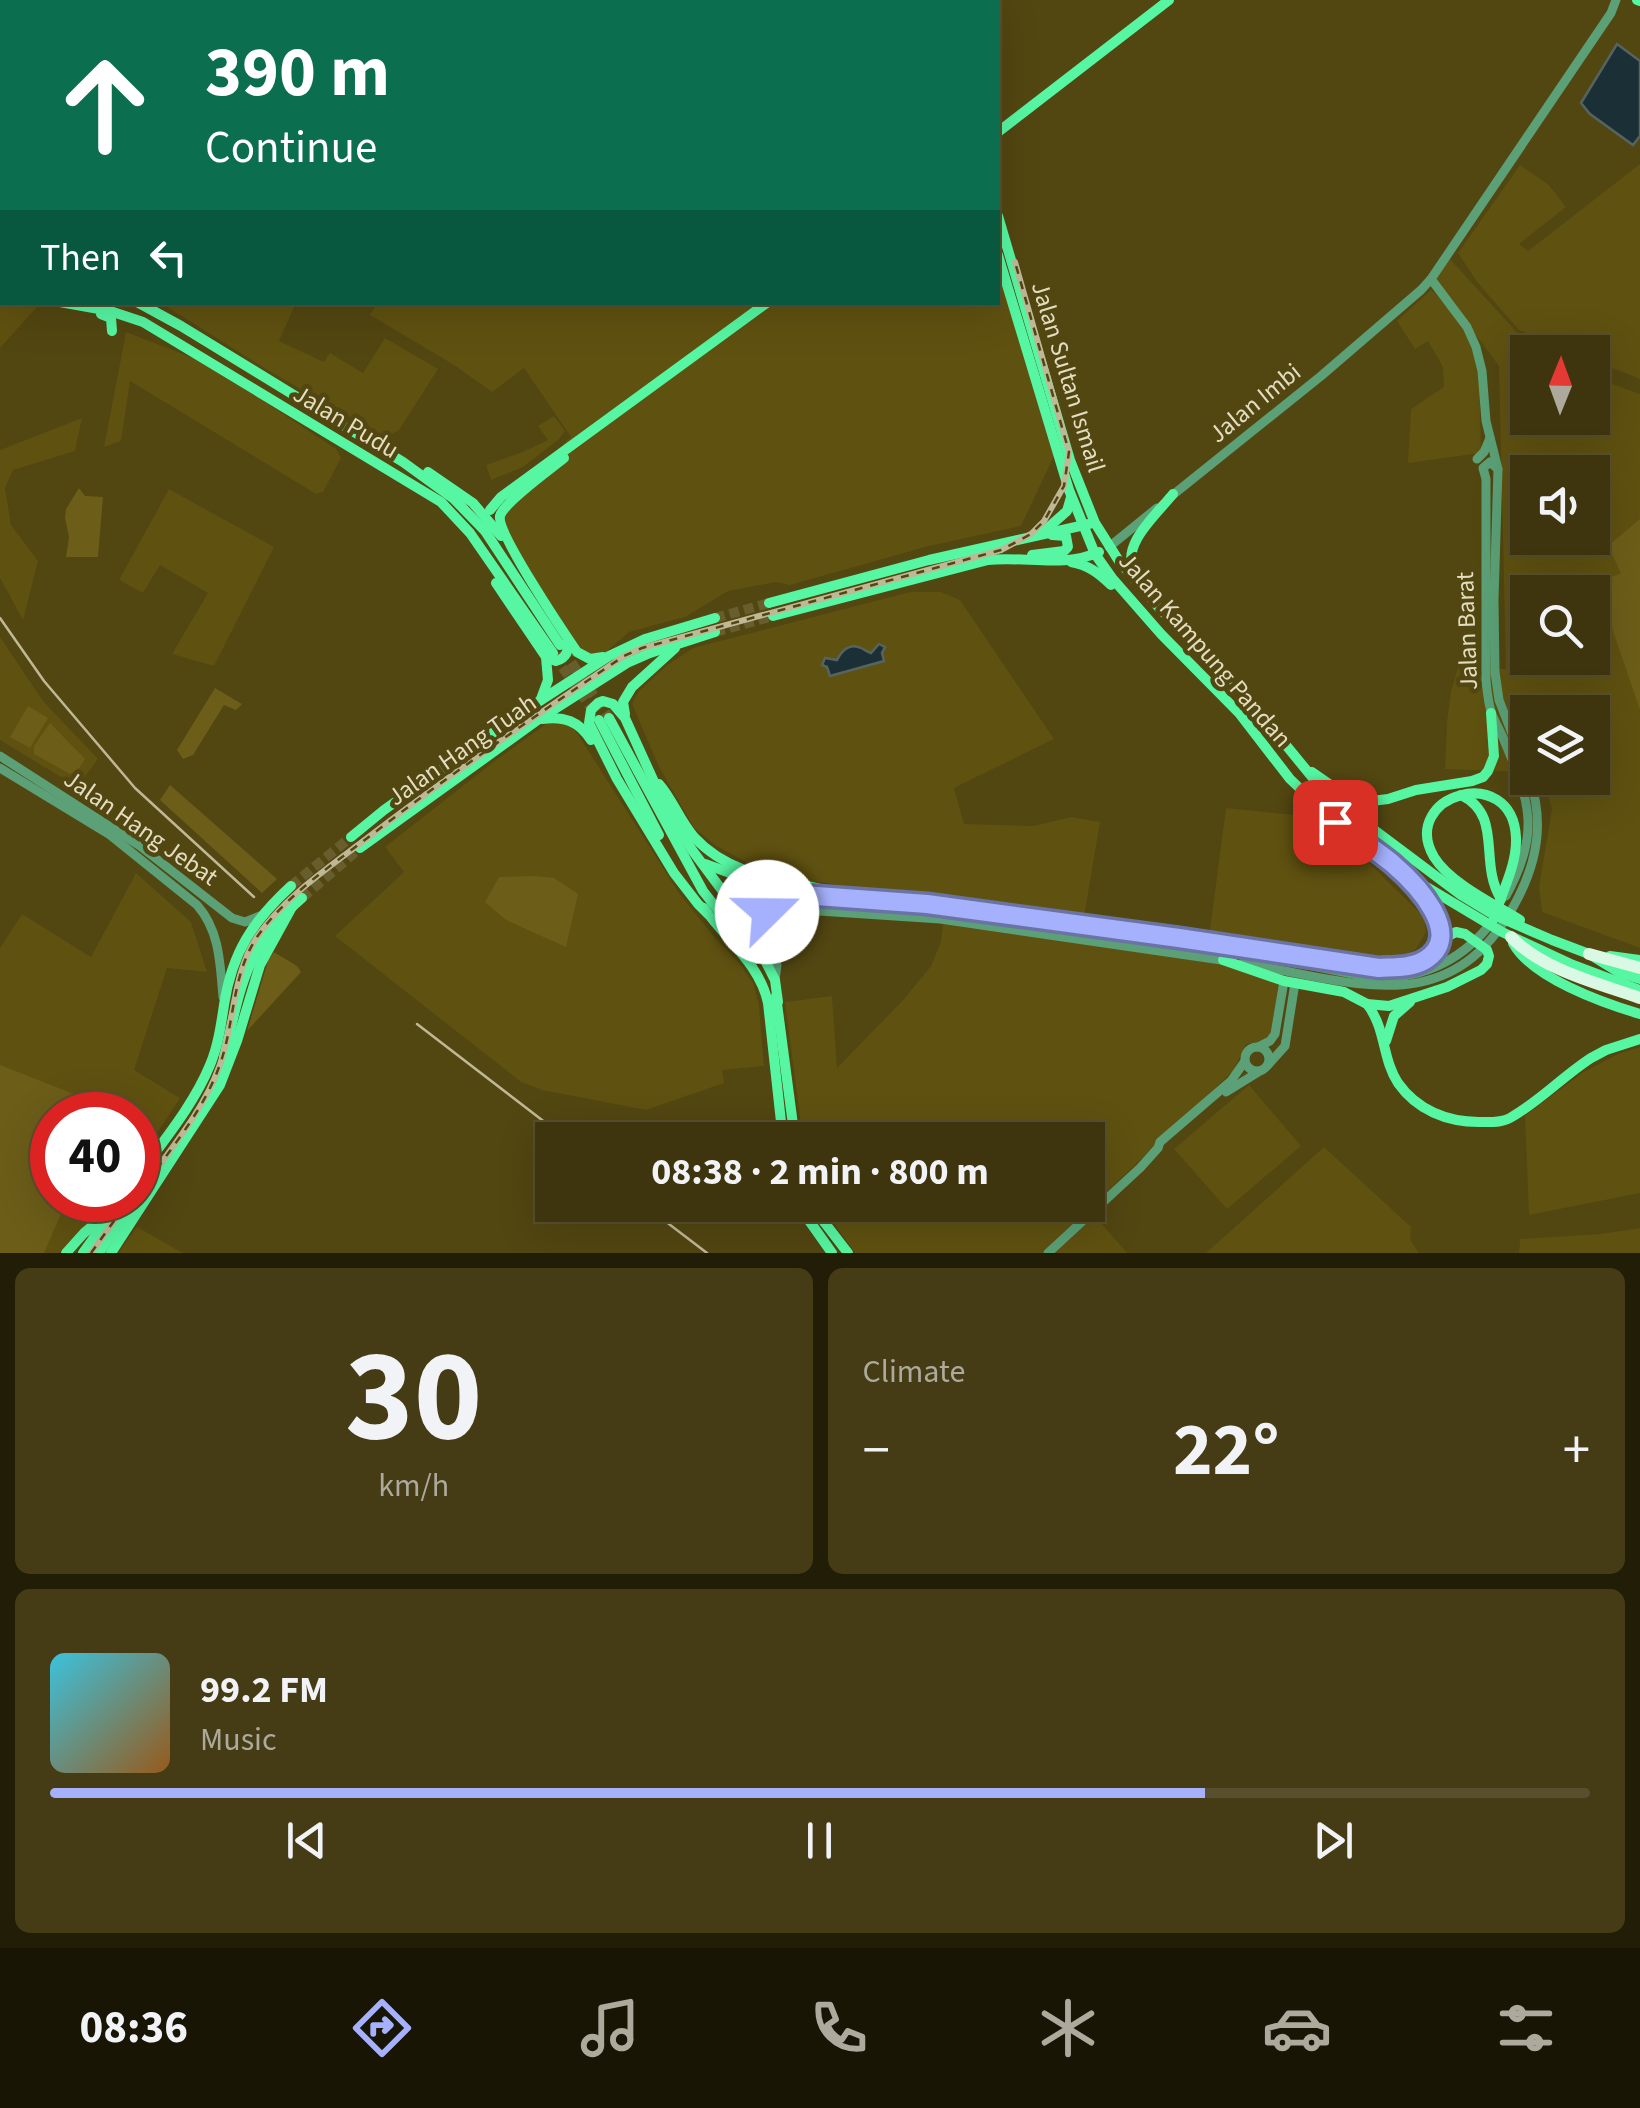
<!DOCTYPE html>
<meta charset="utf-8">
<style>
:root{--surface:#3e340d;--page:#453c16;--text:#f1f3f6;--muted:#adaa9d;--line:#574f2e;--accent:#a5b1fc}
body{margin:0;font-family:"Source Sans 3",sans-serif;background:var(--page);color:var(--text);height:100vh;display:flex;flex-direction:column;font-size:38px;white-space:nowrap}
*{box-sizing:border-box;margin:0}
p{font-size:32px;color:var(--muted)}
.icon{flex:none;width:55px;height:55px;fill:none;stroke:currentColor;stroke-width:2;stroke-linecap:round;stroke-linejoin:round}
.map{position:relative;height:1253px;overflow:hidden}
.sheet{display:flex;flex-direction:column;gap:15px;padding:15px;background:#221d07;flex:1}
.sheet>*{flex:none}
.hud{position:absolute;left:0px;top:0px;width:1000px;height:305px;box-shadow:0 10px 40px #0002,0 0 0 2px var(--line);background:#0b6e4f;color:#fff;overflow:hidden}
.needle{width:65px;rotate:1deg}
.tools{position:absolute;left:1510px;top:335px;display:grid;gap:20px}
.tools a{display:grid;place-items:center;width:100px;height:100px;border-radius:0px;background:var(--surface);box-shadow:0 10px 40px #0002,0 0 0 2px var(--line);font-size:50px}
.speed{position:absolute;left:30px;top:1092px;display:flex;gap:20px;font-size:50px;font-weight:700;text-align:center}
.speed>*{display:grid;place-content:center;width:130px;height:130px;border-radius:50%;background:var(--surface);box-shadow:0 10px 40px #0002,0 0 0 2px var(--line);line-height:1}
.speed .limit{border:15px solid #d22;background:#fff;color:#111}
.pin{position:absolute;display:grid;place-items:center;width:85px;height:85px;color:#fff;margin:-42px;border-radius:20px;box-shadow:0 5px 15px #0006}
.me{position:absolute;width:110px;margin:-55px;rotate:68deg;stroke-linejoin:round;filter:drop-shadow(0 0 8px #0008)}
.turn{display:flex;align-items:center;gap:35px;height:210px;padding:0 40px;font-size:45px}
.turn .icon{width:130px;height:130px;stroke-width:2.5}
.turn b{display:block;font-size:70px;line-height:85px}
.then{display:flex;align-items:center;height:95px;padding:0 40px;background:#0003;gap:20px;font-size:38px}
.big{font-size:75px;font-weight:700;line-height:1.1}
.sheet .tile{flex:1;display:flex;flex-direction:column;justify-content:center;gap:15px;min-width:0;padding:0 35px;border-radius:15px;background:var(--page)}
.sheet .dial{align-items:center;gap:0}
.dial b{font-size:130px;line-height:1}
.song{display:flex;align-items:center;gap:30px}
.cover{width:120px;height:120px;border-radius:15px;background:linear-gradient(135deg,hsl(190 70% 55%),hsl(30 70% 35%))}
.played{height:10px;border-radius:5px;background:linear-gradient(90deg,var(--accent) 75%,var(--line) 75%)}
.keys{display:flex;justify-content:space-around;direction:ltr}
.heat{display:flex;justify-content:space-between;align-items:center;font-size:55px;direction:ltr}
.sheet .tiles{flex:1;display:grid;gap:15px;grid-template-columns:1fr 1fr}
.tile:last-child{grid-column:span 2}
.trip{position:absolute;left:535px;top:1122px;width:570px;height:100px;border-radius:0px;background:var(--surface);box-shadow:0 10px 40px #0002,0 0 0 2px var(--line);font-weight:700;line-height:100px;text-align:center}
.tabs{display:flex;height:160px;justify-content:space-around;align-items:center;background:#191505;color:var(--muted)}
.tabs .icon{width:70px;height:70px}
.tabs .current{color:var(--accent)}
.tabs b{font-size:45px;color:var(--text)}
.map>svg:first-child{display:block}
.built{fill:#5f5110;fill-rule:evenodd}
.green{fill:#6c5d19}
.water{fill:#1a3036;stroke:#566460;stroke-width:2.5}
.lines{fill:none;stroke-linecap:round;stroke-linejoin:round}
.major-tunnel{stroke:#685d2c;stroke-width:10;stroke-dasharray:10 5;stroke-linecap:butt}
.minor{stroke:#5ba076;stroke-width:9}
.major{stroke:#56f6a2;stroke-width:10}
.highway{stroke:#daf9e4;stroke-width:12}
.tram{stroke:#bfb897;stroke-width:2.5}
.rail-casing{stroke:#bfb897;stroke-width:6}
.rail{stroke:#524611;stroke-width:2.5;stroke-dasharray:8;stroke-linecap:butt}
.route-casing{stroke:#6b73a4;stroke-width:25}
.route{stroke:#a5b1fc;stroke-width:18}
.labels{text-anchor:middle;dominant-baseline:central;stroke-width:9;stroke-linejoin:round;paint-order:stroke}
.street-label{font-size:25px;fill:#e3ddc2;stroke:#524611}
</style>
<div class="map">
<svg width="1640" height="1253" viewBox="0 0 1640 1253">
<rect width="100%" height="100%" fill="#524611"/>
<g class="built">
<path d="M 435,0 L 719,0 L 718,2 L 433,2 Z"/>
<path d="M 1640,164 L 1640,379 L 1593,360 L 1592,352 L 1575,352 L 1519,330 L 1478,283 L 1458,253 L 1520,165 L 1549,185 L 1566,207 L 1519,244 L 1528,251 Z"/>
<path d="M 998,244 L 1060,443 L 1021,526 L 929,546 L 790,585 L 776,582 L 728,591 L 685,617 L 629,632 L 593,663 L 568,649 L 493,524 L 504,499 L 571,437 L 524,368 L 492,392 L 454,365 L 370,315 L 378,302 L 998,302 Z"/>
<path d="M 1449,258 L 1535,352 L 1528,352 L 1528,418 L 1592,418 L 1593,377 L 1640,394 L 1640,948 L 1542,912 L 1539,887 L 1552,809 L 1543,778 L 1592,778 L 1592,712 L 1528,712 L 1527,772 L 1445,769 L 1447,722 L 1451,691 L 1458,668 L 1506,669 L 1499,366 L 1434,279 ZM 1528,472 L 1592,472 L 1592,538 L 1528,538 ZM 1528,592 L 1592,592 L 1592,658 L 1528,658 Z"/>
<path d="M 1431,290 L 1453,309 L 1468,334 L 1479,369 L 1481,453 L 1408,463 L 1411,409 L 1444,387 L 1443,367 L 1428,341 L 1415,349 L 1397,321 Z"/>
<path d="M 0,301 L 37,307 L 0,348 Z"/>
<path d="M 161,303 L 296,303 L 279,341 L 324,362 L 330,353 L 363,373 L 385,338 L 438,369 L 399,430 L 385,438 L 266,369 Z"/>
<path d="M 126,332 L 206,363 L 336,449 L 341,458 L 323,492 L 316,494 L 130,381 L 121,441 L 104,447 Z"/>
<path d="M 554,416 L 565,431 L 558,440 L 523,467 L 491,480 L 486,465 L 520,453 L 548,440 L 538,426 Z"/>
<path d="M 82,418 L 75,451 L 13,470 L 5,488 L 11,525 L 38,561 L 23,620 L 0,578 L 0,450 Z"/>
<path d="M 169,489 L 274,547 L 214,666 L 172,654 L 208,593 L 160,565 L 143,593 L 119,580 Z"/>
<path d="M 910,592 L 941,592 L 960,600 L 1054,739 L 954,788 L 964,824 L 1033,826 L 1071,817 L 1100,822 L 1084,917 L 794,879 L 755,867 L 715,845 L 694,828 L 659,767 L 632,704 L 638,692 L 667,665 L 693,648 Z"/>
<path d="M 0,637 L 43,701 L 98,759 L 77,787 L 0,740 Z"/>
<path d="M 549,722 L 572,725 L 679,893 L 716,939 L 740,964 L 753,983 L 759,1005 L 764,1066 L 722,1070 L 724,1083 L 646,1110 L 542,1090 L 521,1082 L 335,936 L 404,872 L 385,847 L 496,760 Z"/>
<path d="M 1226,808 L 1313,817 L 1369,863 L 1424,917 L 1426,932 L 1416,949 L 1401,957 L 1382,962 L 1288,946 L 1209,937 Z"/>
<path d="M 136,873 L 191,922 L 207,972 L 167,968 L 134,1070 L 180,1098 L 138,1162 L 138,1115 L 52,1115 L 52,1200 L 112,1200 L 59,1253 L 0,1253 L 0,948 L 22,914 L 91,957 Z"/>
<path d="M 943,924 L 1232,966 L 1280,982 L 1272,1032 L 1266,1040 L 1246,1044 L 1233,1071 L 1043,1253 L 855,1253 L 821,1205 L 1088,1205 L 1088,1140 L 803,1140 L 785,1002 L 832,996 L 837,1068 L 904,999 L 931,966 L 941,942 Z"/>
<path d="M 1640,1047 L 1640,1193 L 1529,1215 L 1525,1116 L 1582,1073 L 1618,1054 Z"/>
<path d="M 1249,1085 L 1301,1146 L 1227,1209 L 1174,1149 Z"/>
<path d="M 1324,1147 L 1411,1227 L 1410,1240 L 1419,1253 L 1206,1253 Z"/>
<path d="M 1094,1215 L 1127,1253 L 1054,1253 Z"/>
<path d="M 137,1227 L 172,1247 L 183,1253 L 118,1253 Z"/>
<path d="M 1640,1228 L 1640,1253 L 1519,1253 L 1520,1239 L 1601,1234 Z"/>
</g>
<g class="green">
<path d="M 79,488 L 85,496 L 103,497 L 98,557 L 66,557 L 69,537 L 65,518 L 66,509 Z"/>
<path d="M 1640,519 L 1640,710 L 1597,584 L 1621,573 L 1608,546 Z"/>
<path d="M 215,688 L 242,704 L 236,710 L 224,705 L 193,755 L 183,759 L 177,750 Z"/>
<path d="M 28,706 L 48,718 L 30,748 L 10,737 Z"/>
<path d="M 50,723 L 85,759 L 79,768 L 70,774 L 34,754 L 34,746 Z"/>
<path d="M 170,785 L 277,879 L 262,893 L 160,800 Z"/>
<path d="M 536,876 L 554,878 L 578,894 L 566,947 L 506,920 L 485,902 L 499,877 Z"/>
<path d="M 274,952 L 297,966 L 301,972 L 247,1031 L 268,961 Z"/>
<path d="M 0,1065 L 107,1107 L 103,1115 L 52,1115 L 52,1200 L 67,1200 L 44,1253 L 0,1253 Z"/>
</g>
<g class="water">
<path d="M 1617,44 L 1640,61 L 1640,136 L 1633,145 L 1590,114 L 1581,103 Z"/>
<path d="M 879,644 L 885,647 L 882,653 L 884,661 L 830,676 L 827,667 L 822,665 L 825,658 L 837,660 C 841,652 849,642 861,648 C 865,650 868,652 871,653 Z"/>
</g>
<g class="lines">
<g class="major-tunnel">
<path d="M 715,618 L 769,603"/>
<path d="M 715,632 L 773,616"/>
<path d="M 563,650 L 609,718"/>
<path d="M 554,655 L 596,715"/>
<path d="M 291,886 L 351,837"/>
<path d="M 302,898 L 360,848"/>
</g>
<g class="minor">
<path d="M 1431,279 L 1467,327 L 1476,347 L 1482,371 L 1486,421 L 1498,469 L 1494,600 L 1495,672 L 1499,700 L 1528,775"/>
<path d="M 1477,459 L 1484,452 L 1490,438"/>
<path d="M 1498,469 L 1490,462 L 1483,468 L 1486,479 L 1486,680 C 1487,690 1488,702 1491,711 C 1494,721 1500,730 1504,740 C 1531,804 1540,832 1506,896"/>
<path d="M 1169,498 L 1321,376 L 1421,290 L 1431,279 L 1611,13 L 1616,0"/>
<path d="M 1109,547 L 1157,508"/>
<path d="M 0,756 L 140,846 L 232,918 L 245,922 L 260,916"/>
<path d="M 0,768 L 110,835 L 197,905 C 220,931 220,964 223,997"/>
<path d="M 806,913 L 774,918 L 767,912 L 767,906 L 775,900 L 789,894 L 893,901 L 985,910 L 1183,939"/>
<path d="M 1242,952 L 1373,978 C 1423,979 1464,960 1494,919"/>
<path d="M 1243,963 C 1356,982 1454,1025 1519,896 C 1538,858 1544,818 1529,778"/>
<path d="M 775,980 L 777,965 L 773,951 L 772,935 L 777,928 L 798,915 L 819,911 L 940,919 L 1228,961"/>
<circle cx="1257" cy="1059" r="12"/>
<path d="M 1258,1047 L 1270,1041 L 1275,1034 L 1284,981"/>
<path d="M 1267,1066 L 1285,1046 L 1295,983"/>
<path d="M 1226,1092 L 1260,1071"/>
<path d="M 1048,1253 L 1140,1168 L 1158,1148 L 1160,1142 L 1231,1081 L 1245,1061"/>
</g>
<g class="major">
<path d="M 934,0 L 934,2"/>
<path d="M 945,0 L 946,2"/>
<path d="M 1637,0 L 1640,1"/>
<path d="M 998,132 L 1169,0"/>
<path d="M 998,216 L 1070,460 L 1095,523 L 1119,561 L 1161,610 L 1230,677 L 1317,783 L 1337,802 L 1461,895 L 1494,915 L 1552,940 L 1589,954 L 1620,973 L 1640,979"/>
<path d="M 998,255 L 1069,490 L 1095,554 L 1112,578 L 1161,634 L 1239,713 L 1290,779 L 1335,822 L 1425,886 L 1502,932 L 1573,965 L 1640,990"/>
<path d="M 0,279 L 2,279"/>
<path d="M 0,292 L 2,292"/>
<path d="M 60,302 L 110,311 L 143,322 L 441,502 L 470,533 L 553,653"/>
<path d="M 137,302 L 181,326 L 403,462 L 454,499 L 485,531 L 560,645"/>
<path d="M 101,314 L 111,318 L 112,331"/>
<path d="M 564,458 C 551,469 504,502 500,516 C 496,532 564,633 577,652 L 590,659 L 603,657"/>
<path d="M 428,472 L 473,503 L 501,536"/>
<path d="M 490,510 L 501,497 L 768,302"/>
<path d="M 1042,533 L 1067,511 L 1071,497"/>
<path d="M 1032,555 L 1064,551 L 1068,547 L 1066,536 L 1052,535"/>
<path d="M 1071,562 C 1088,565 1099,573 1111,585"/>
<path d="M 1135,572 C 1119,546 1157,514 1173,494"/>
<path d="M 496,583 L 546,657 L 548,680 L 541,699"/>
<path d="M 769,603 L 929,560 L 1089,524"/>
<path d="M 773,616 L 988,560 C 1026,556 1064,568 1099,552"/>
<path d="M 546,657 L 556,661 C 567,658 568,651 568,641"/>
<path d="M 625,714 L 623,702 L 632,687 L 675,648"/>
<path d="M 609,718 L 703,891 L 757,959"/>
<path d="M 542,719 C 564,716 579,721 591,740"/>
<path d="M 599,720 L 659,835"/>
<path d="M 1312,772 L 1345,795 L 1372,801 L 1388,799 L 1416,790 L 1472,781 L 1483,777 L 1488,771 L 1494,756 L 1491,713"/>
<path d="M 659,784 C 673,800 680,821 694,837 C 736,883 800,879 854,898"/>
<path d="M 1461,795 C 1504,816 1478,862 1501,899"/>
<path d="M 351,837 L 384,810 L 518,715 L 609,656 L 645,639 L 715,618"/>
<path d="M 360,848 L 539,719 L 627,663 L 650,653 L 715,632"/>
<path d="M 705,864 L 789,894"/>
<path d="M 704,908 C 726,940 760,964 768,1003 L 783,1140"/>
<path d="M 708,914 L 698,904 L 674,873 L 617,779 L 589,723 L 591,710 L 598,703 L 603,701 L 613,704 L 625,718 L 665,806 L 692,850 L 745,921 L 775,980 L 778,1002"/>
<path d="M 1494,919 C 1501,893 1517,866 1516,838 C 1513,761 1398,795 1434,857 C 1450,883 1494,904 1520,920"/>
<path d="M 1179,938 C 1214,943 1250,949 1285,954 C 1319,960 1420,986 1438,946 C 1450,920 1424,897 1408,880"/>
<path d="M 1513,943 C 1532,978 1603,1003 1640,1014"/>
<path d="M 1610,956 L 1640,960"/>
<path d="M 1223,960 L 1284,981 L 1344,992 L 1367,1004 L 1389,1006 L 1447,987 L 1481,970 L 1487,964 L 1489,956 L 1487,950 L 1465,934 L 1456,932 L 1440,940"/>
<path d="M 776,996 L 795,1140"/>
<path d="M 1367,1004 C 1386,1028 1382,1059 1398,1083 C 1417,1110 1447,1122 1479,1122 C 1489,1122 1501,1123 1510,1118 C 1539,1102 1563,1076 1591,1058 L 1606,1050 L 1640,1039"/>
<path d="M 1386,1041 L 1394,1016 L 1410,1002"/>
<path d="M 224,1057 C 241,987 244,948 302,898"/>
<path d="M 138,1176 C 163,1141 193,1106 210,1065 C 218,1046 221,1025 224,1005 C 232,952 253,921 291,886"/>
<path d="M 798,1205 L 832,1253"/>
<path d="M 811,1205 L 848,1253"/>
<path d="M 66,1253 L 84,1233 L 116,1207"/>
<path d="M 83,1253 L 121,1200"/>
<path d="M 99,1253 L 136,1200"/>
<path d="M 111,1253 L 220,1085 L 237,1041 L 260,965 L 293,905"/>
</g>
<g class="highway">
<path d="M 1511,937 C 1543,970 1597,983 1640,998"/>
<path d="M 1589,954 L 1640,968"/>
</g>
<g class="tram">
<path d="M 0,618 L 44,681 L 135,788 L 254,897"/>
<path d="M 417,1024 L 568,1140"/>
<path d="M 644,1205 L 707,1253"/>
</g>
<defs>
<g id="rail">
<path d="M 944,0 L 944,2"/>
<path d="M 138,1195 C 166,1154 202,1114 219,1067 C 235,1025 231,976 257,937 C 285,896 331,866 370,836 C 452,773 538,714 624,656 L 642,648 L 1001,550 L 1031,534 L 1044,521 L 1064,486 L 1069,452 L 1015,262"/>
<path d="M 91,1253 L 129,1200"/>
</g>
</defs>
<use href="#rail" class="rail-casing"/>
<use href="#rail" class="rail"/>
</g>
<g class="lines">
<defs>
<path id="route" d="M 767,912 L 769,903 L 789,894 L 927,904 L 1179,938 L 1379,968 C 1394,967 1412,968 1425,960 C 1466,935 1415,883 1393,864 C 1375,849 1354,836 1335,822"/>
</defs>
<use href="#route" class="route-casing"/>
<use href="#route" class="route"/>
</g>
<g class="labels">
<g class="street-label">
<text transform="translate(1068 377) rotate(73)">Jalan Sultan Ismail</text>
<text transform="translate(1255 403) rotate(-39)">Jalan Imbi</text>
<text transform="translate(346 422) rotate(31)">Jalan Pudu</text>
<text transform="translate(1467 631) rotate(-92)">Jalan Barat</text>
<text transform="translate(1205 650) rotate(49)">Jalan Kampung Pandan</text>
<text transform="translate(462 750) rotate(-35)">Jalan Hang Tuah</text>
<text transform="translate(141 828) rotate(35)">Jalan Hang Jebat</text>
</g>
</g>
</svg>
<div class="tools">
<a><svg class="needle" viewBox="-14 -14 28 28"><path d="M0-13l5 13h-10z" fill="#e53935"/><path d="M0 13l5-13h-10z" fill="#adaa9d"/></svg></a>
<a><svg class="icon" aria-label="sound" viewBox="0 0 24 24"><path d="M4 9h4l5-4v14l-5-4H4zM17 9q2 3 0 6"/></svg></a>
<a><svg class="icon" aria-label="search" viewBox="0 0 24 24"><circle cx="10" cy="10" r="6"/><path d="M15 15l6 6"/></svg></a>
<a><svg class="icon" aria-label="layers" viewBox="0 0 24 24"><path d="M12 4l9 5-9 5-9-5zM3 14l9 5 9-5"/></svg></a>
</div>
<div class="speed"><div class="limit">40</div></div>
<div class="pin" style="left:1335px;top:822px;background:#d93025"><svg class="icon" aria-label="arrive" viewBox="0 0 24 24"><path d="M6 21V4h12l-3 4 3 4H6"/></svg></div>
<svg class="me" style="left:767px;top:912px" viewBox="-20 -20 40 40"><circle r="19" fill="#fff"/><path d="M0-13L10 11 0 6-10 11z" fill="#a5b1fc"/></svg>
<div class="trip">08:38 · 2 min · 800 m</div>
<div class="hud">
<div class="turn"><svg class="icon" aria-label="ahead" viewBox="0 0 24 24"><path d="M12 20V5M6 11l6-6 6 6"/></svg><div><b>390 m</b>Continue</div></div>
<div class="then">Then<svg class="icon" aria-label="left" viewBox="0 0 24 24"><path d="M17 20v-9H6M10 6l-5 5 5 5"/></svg></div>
</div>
</div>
<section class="sheet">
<div class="tiles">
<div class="tile dial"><b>30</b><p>km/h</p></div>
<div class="tile"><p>Climate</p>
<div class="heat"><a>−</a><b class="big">22°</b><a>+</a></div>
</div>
<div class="tile">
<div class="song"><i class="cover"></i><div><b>99.2 FM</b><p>Music</p></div></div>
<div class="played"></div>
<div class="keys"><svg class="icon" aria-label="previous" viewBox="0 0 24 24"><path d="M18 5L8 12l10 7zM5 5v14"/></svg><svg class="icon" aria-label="pause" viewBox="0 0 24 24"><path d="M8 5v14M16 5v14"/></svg><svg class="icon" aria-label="next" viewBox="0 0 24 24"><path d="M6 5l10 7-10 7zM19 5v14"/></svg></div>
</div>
</div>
</section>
<nav class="tabs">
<b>08:36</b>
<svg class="icon current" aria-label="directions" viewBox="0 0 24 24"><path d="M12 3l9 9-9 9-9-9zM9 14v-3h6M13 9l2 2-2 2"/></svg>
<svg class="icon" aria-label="music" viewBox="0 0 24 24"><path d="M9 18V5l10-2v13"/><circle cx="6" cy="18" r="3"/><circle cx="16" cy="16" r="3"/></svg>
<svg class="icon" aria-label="phone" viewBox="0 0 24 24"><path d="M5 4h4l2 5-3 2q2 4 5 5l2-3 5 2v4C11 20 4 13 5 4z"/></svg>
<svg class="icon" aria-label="climate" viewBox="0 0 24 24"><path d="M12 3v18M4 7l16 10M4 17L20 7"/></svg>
<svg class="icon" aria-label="car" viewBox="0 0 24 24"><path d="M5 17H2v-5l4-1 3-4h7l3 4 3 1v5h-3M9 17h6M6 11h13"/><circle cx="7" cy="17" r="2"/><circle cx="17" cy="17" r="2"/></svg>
<svg class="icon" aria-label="filters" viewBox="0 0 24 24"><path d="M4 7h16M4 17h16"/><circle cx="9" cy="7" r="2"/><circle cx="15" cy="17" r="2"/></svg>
</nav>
